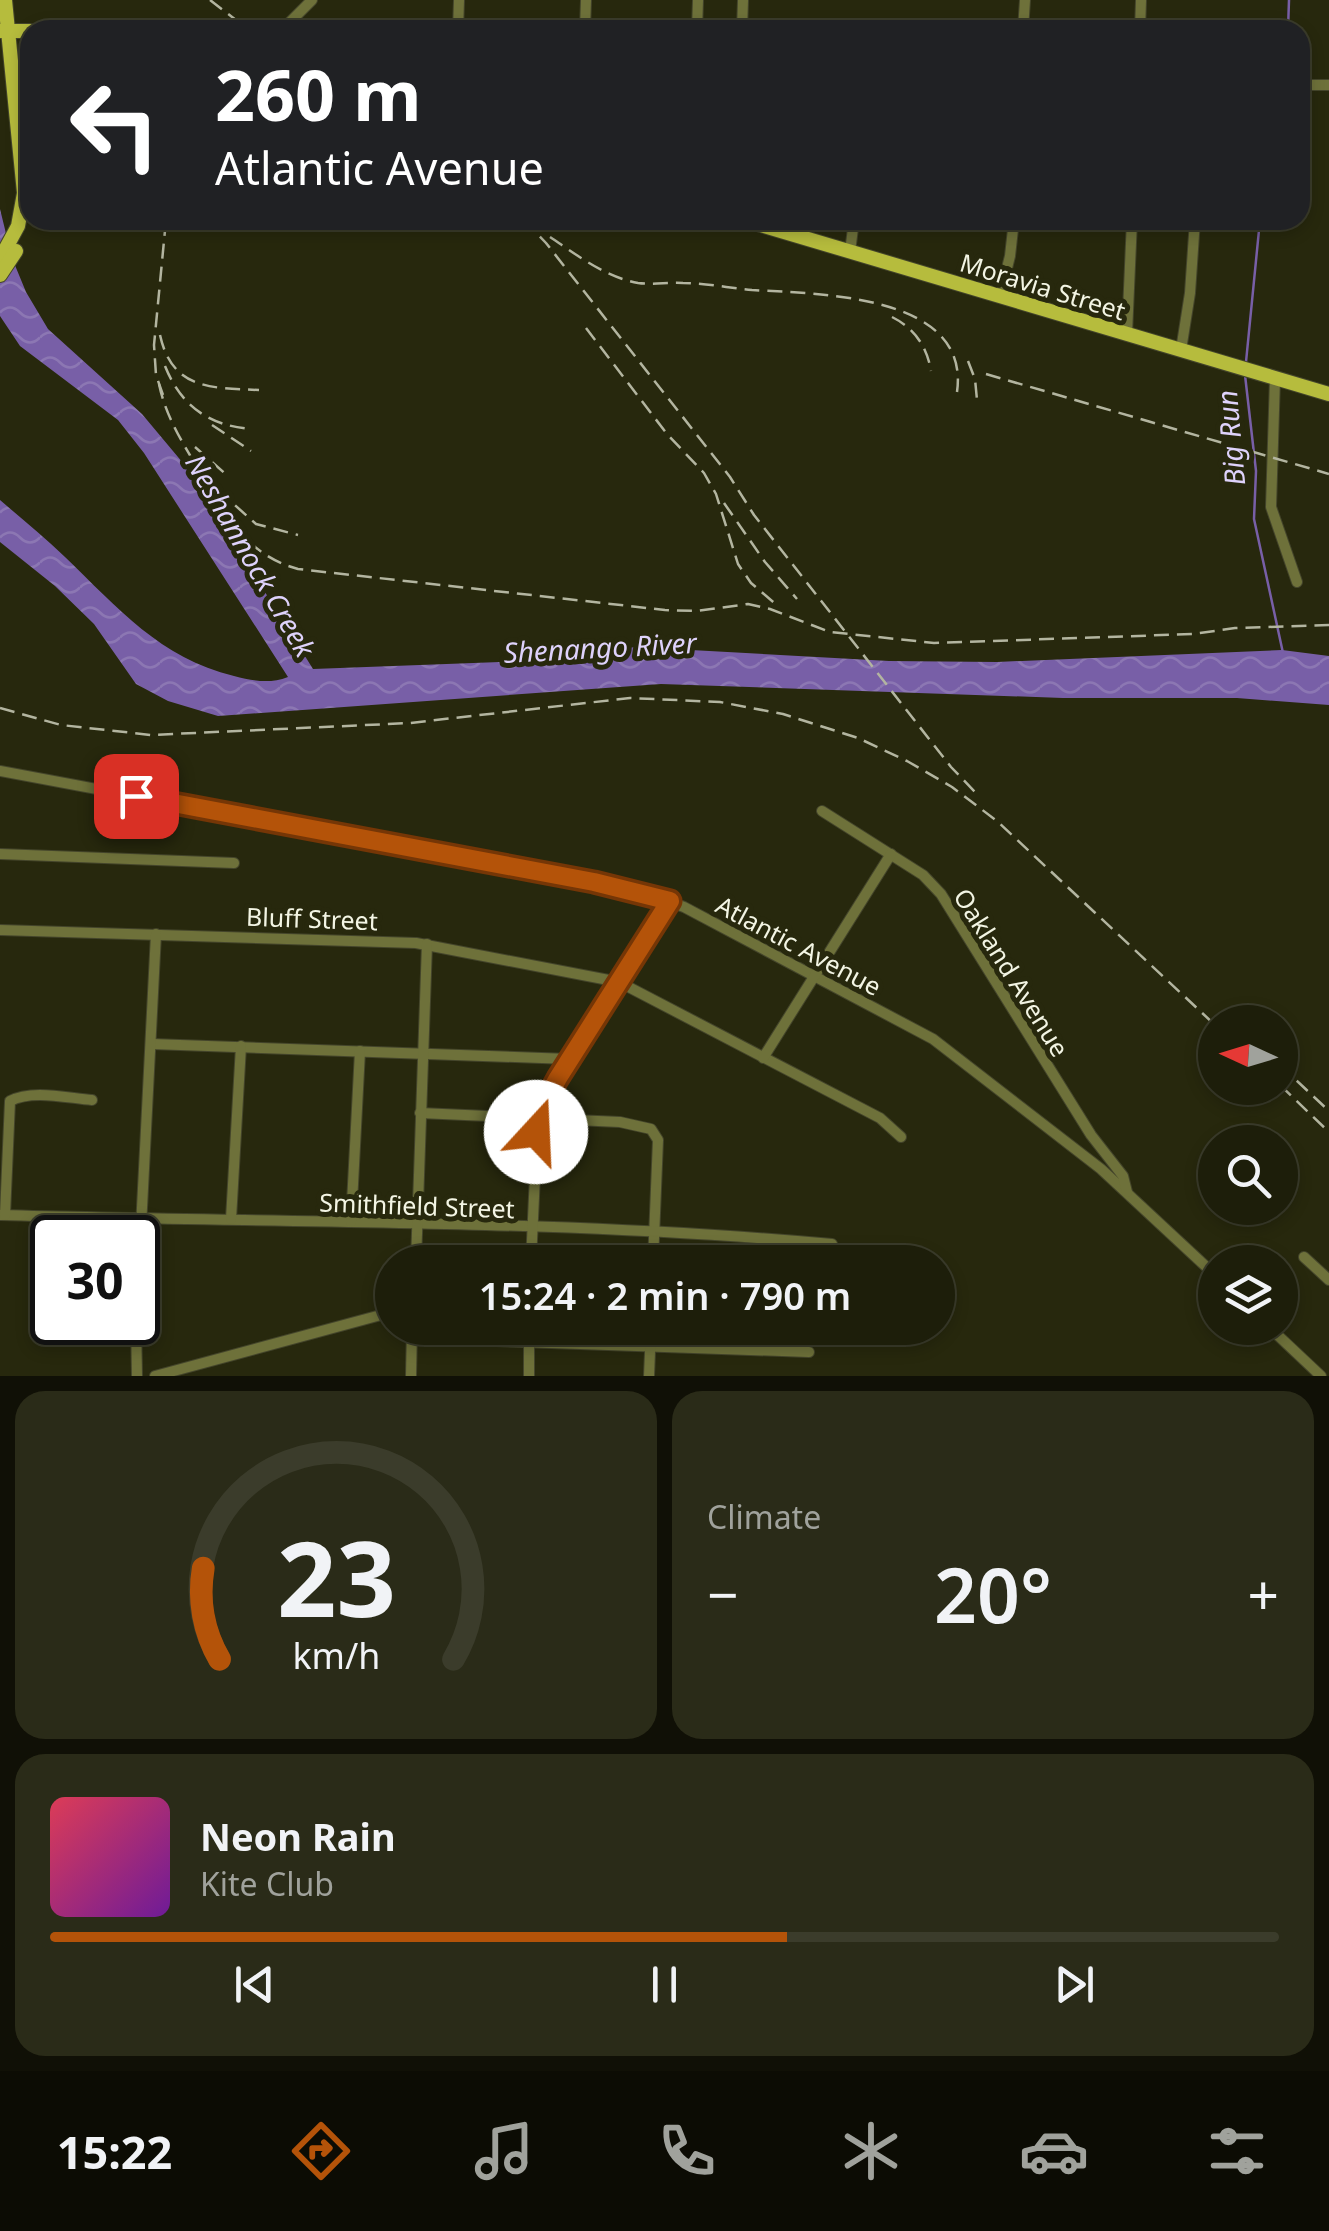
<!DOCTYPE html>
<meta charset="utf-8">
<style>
:root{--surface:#1d1e0a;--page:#2a2b18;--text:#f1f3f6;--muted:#a0a29c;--line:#3b3c2b;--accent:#b45309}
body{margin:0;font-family:"Noto Sans",sans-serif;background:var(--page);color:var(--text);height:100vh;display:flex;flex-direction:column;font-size:38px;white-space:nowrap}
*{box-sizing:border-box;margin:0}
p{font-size:32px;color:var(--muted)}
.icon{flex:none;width:55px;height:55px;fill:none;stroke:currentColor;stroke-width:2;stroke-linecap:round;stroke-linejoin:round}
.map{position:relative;height:1376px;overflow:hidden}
.sheet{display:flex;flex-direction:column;gap:15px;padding:15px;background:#101006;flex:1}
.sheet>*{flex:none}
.guide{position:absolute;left:20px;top:20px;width:1290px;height:210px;border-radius:30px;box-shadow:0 5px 15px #0003,0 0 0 2px var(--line);background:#202124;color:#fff;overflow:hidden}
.needle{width:65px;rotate:274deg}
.buttons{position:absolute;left:1198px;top:1005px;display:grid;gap:20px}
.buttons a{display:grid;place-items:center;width:100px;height:100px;border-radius:50%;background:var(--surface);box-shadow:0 5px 15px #0003,0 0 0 2px var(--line);font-size:50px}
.speed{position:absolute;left:30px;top:1215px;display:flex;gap:20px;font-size:50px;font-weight:700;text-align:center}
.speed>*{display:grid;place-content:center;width:130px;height:130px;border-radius:50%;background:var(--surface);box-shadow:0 5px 15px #0003,0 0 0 2px var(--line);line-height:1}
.speed .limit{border:5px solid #111;border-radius:15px;background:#fff;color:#111}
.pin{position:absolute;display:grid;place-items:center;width:85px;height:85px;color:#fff;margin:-42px;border-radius:20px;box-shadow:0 5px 15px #0006}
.me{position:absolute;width:110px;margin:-55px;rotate:20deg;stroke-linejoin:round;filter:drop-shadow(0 0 8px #0008)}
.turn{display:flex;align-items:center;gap:35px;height:210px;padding:0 30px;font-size:45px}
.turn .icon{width:130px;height:130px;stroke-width:2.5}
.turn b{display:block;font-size:70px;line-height:85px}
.big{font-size:75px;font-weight:600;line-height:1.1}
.sheet .tile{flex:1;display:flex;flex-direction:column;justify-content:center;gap:15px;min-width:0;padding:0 35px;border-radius:30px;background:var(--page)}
.sheet .dial{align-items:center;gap:0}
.dial svg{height:260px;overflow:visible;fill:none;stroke:var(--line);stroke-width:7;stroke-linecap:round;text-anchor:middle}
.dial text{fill:var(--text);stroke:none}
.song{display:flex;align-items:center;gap:30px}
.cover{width:120px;height:120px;border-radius:15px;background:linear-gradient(135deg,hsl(350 70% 55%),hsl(280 70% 35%))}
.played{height:10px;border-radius:5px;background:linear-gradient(90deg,var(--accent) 60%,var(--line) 60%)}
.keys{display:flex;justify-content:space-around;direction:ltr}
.heat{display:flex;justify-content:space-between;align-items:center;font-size:55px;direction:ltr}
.sheet .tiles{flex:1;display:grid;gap:15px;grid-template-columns:1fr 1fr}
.tile:last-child{grid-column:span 2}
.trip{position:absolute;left:375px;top:1245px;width:580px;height:100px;border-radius:50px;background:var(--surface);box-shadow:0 5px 15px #0003,0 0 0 2px var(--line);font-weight:600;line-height:100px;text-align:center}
.tab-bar{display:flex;height:160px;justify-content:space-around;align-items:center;background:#0c0c04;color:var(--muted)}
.tab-bar .icon{width:70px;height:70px}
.tab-bar .selected{color:var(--accent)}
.tab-bar b{font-size:45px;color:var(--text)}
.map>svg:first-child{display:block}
.water{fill:url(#water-waves)}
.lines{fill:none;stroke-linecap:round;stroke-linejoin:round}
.stream{stroke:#785fa7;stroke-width:2.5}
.minor-casing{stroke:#44452b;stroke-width:12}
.major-casing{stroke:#44452b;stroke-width:16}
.minor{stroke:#6e713a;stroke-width:10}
.major{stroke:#b6bc3d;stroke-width:14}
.rail{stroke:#b3b5a0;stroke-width:2.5;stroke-dasharray:15 8;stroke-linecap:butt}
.route-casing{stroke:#753606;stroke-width:25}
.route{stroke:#b45309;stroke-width:18}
.labels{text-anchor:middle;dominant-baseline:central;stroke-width:10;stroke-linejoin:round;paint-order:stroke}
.street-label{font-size:25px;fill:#f3f5e4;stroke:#27280d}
.water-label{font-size:28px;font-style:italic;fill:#ded2fb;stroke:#27280d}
</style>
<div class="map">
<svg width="1329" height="1376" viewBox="0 0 1329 1376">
<defs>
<pattern id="water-waves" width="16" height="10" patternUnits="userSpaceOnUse" patternTransform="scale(2.5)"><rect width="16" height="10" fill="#785fa7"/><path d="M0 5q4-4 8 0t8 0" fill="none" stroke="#8c77b3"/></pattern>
</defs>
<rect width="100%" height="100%" fill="#27280d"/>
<path class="water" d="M 0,209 L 12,258 L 26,292 L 48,329 L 142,414 L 188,469 L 313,669 L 500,662 L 636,647 L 889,661 L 997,662 L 1282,650 L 1329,656 L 1329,705 L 1237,698 L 1063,698 L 661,684 L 218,716 L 168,701 L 136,684 L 94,624 L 55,586 L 0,542 L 0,500 C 22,519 44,537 65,557 C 118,608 160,658 234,676 C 253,681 270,684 288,677 L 144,453 L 118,420 L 20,346 L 0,316 Z"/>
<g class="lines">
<g class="stream">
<path d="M 1288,30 L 1289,0"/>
<path d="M 1246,362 L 1260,220"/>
<path d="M 1245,375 L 1256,471 L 1254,519 L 1283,653"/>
</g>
<defs>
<g id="minor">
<path d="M 282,30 L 312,0"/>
<path d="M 458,30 L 459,0"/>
<path d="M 585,30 L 586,0"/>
<path d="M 697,30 L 698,0"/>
<path d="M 742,30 L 743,0"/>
<path d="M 1023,30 L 1025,0"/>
<path d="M 1140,30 L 1141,0"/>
<path d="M 1300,85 L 1329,85"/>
<path d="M 850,252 L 854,220"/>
<path d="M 1000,296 L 1010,256 L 1014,220"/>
<path d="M 1127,334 L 1132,220"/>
<path d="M 1181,350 L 1190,293 L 1195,220"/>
<path d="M 1275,378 L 1271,507 L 1297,582"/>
<path d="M 0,771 L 594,882 L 645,893 L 684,907 L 933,1039 L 1101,1169 L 1215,1275"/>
<path d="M 822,811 L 923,875 L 941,894 L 1091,1135 L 1123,1176 L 1127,1192"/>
<path d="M 0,854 L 234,863"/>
<path d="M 0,930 L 416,943 L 619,982 L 880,1118 L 901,1137"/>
<path d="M 152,1044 L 569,1059"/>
<path d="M 763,1058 L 891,854"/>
<path d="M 420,1113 L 620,1122 L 651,1129 L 658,1140 L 653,1262"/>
<path d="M 0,1215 C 277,1223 556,1219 832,1244"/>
<path d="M 5,1215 L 10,1101 C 32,1089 67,1098 92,1100"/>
<path d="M 231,1219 L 241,1046"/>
<path d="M 351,1222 L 360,1051"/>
<path d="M 1304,1257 L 1329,1280"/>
<path d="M 416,1262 L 427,944"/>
<path d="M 531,1262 L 537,1131 L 544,1103 L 670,901"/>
<path d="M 138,1286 L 156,934"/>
<path d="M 136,1322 L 137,1376"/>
<path d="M 1270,1328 L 1321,1376"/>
<path d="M 411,1338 L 809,1352"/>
<path d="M 155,1376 L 392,1312"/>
<path d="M 411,1376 L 412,1328"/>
<path d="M 529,1376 L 529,1328"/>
<path d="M 649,1376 L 651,1328"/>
</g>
<g id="major">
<path d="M 0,31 L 30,31"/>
<path d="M 744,220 L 1329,394"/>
<path d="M 0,259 L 18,226 L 24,193 L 5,0"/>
<path d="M 0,275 L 16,251"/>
</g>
</defs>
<use href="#minor" class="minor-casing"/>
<use href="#major" class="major-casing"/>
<use href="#minor" class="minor"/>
<use href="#major" class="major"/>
<g class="rail">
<path d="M 210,0 L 249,30"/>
<path d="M 524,220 L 546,243 L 730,477 L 754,515 L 951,767 L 976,793"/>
<path d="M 550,237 C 577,255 605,277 638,283 C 653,285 668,282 683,283 C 706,283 729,288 752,290 C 816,294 971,293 957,392"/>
<path d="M 892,317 C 914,328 927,346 931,371"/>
<path d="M 586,328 L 667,434 L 704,473 L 716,494 L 738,564 L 751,583 L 779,607"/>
<path d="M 160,335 C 172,390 212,388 259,390"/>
<path d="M 968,361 L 975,379 L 977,400"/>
<path d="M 165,366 C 181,406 209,426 252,429"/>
<path d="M 986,374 L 1329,474"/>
<path d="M 159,384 C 165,413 179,437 194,462 C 220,508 243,554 298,569 L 665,610 L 696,611 L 748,604 L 770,609 L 830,632 L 934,643 L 1193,634 L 1235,628 L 1329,625"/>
<path d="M 163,395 L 156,375 L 154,345 L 166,220"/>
<path d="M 212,425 L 251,451"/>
<path d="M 195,447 L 229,477"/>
<path d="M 218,490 L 256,524 L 298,535"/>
<path d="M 724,503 L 765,562 L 797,599"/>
<path d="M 0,708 L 61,725 L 151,735 L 410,723 L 630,698 L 720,702 L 783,714 L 858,738 L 907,761 L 952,787 L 997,821 L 1215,1025"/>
<path d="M 1280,1065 L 1329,1111"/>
<path d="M 1280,1085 L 1329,1132"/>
</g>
</g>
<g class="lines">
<defs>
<path id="route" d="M 136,796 L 594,882 L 670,901 L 558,1078 L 544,1103 L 536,1132"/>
</defs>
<use href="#route" class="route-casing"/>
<use href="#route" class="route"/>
</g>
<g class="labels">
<g class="street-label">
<text transform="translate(1043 286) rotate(17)">Moravia Street</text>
<text transform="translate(312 918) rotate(2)">Bluff Street</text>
<text transform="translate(799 945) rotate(28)">Atlantic Avenue</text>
<text transform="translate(1012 972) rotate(58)">Oakland Avenue</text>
<text transform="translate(417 1205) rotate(2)">Smithfield Street</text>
</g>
<g class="water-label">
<text transform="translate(1230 438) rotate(-95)">Big Run</text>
<text transform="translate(251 555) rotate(60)">Neshannock Creek</text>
<text transform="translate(600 647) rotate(-3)">Shenango River</text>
</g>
</g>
</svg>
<div class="buttons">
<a><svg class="needle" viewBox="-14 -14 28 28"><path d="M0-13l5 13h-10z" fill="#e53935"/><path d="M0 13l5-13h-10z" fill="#a0a29c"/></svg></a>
<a><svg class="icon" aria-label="search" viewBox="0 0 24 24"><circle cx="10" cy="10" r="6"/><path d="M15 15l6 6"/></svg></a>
<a><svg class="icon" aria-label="layers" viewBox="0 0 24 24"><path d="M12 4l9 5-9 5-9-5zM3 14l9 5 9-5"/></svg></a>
</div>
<div class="speed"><div class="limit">30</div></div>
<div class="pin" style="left:136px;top:796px;background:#d93025"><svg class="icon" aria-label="arrive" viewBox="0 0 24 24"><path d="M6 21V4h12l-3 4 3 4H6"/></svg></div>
<svg class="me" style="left:536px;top:1132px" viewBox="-20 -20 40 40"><circle r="19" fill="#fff"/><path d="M0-13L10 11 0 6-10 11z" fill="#b45309"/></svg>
<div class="trip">15:24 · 2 min · 790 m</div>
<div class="guide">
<div class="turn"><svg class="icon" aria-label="left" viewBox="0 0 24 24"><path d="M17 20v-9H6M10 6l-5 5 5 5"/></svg><div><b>260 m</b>Atlantic Avenue</div></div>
</div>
</div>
<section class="sheet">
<div class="tiles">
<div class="tile dial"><svg viewBox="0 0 100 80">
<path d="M14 69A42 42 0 1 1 86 69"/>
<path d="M14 69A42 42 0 0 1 9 41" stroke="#b45309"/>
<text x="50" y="56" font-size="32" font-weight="700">23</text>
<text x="50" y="72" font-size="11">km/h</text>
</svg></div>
<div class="tile"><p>Climate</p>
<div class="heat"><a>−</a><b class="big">20°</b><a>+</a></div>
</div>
<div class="tile">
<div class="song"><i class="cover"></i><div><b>Neon Rain</b><p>Kite Club</p></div></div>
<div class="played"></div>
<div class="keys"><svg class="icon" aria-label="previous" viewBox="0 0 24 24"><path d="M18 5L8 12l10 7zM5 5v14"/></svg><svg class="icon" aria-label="pause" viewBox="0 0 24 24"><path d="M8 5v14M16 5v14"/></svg><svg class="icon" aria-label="next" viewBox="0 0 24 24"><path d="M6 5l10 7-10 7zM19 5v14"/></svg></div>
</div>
</div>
</section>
<nav class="tab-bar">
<b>15:22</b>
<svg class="icon selected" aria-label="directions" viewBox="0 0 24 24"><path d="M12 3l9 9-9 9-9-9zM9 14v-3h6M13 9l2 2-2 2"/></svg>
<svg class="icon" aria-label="music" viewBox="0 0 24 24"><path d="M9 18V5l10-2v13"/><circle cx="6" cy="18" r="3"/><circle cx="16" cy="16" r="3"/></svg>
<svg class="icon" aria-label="phone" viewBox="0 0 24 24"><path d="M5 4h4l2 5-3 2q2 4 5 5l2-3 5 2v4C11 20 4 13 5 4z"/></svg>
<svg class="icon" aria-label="climate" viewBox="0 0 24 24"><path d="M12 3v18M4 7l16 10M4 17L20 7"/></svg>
<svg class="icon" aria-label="car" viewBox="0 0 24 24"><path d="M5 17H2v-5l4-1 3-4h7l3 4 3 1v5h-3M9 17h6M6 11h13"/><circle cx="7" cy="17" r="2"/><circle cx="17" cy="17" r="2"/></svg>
<svg class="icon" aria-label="filters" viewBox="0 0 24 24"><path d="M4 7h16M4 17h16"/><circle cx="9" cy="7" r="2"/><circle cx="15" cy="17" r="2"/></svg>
</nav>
